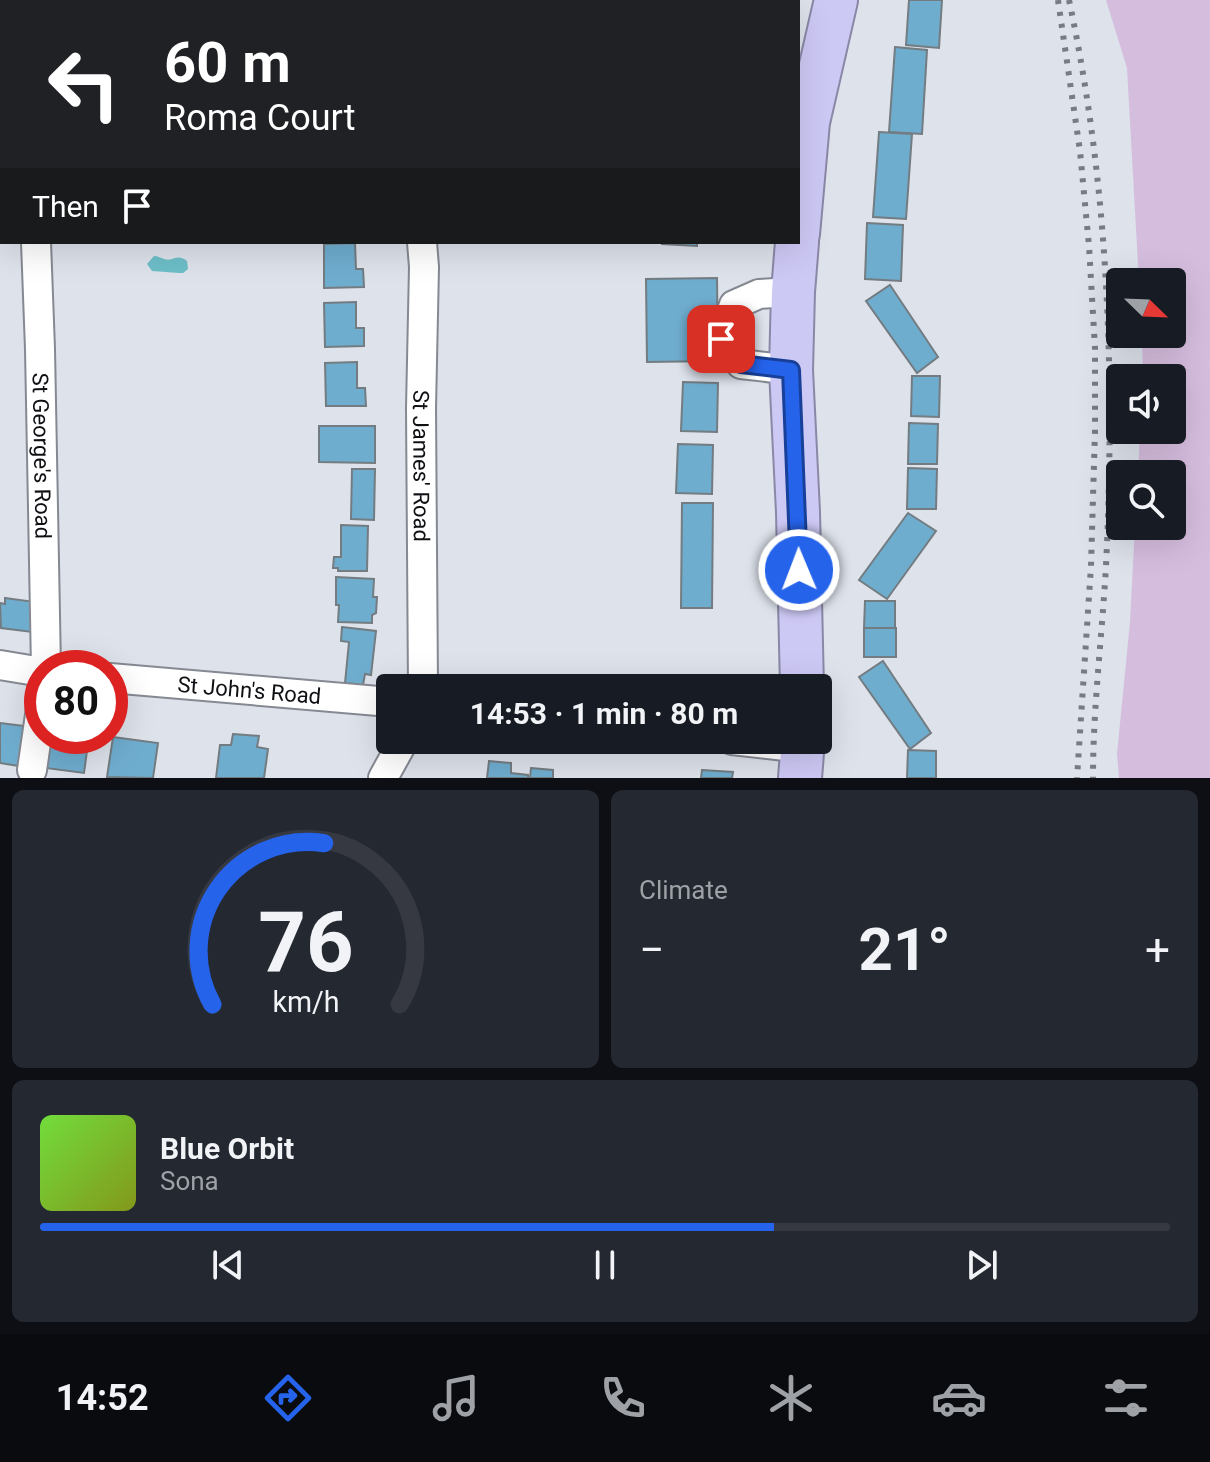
<!DOCTYPE html>
<meta charset="utf-8">
<style>
:root{--surface:#171b24;--page:#242831;--text:#f1f3f6;--muted:#9ea1a6;--line:#363941;--accent:#2563eb}
body{margin:0;font-family:Roboto,sans-serif;background:var(--page);color:var(--text);height:100vh;display:flex;flex-direction:column;font-size:30px;white-space:nowrap}
*{box-sizing:border-box;margin:0}
p{font-size:26px;color:var(--muted)}
.icon{flex:none;width:44px;height:44px;fill:none;stroke:currentColor;stroke-width:2;stroke-linecap:round;stroke-linejoin:round}
.map{position:relative;height:778px;overflow:hidden}
.side{display:flex;flex-direction:column;gap:12px;padding:12px;background:#0d0f14;flex:1}
.side>*{flex:none}
.guide{position:absolute;left:0px;top:0px;width:800px;height:244px;box-shadow:0 8px 32px #0002;background:#202124;color:#fff;overflow:hidden}
.needle{width:52px;rotate:113deg}
.tools{position:absolute;left:1106px;top:268px;display:grid;gap:16px}
.tools a{display:grid;place-items:center;width:80px;height:80px;border-radius:8px;background:var(--surface);box-shadow:0 8px 32px #0002;font-size:40px}
.speed{position:absolute;left:24px;top:650px;display:flex;gap:16px;font-size:40px;font-weight:700;text-align:center}
.speed>*{display:grid;place-content:center;width:104px;height:104px;border-radius:50%;background:var(--surface);box-shadow:0 8px 32px #0002;line-height:1}
.speed .limit{border:12px solid #d22;background:#fff;color:#111}
.pin{position:absolute;display:grid;place-items:center;width:68px;height:68px;color:#fff;margin:-34px;border-radius:16px;box-shadow:0 4px 12px #0006}
.me{position:absolute;width:88px;margin:-44px;rotate:359deg;stroke-linejoin:round;filter:drop-shadow(0 0 6px #0008)}
.turn{display:flex;align-items:center;gap:28px;height:168px;padding:0 32px;font-size:36px}
.turn .icon{width:104px;height:104px;stroke-width:2.5}
.turn b{display:block;font-size:56px;line-height:68px}
.then{display:flex;align-items:center;height:76px;padding:0 32px;background:#0003;gap:16px;font-size:30px}
.big{font-size:60px;font-weight:700;line-height:1.1}
.side .card{flex:1;display:flex;flex-direction:column;justify-content:center;gap:12px;min-width:0;padding:0 28px;border-radius:12px;background:var(--page)}
.side .dial{align-items:center;gap:0}
.dial svg{height:208px;overflow:visible;fill:none;stroke:var(--line);stroke-width:7;stroke-linecap:round;text-anchor:middle}
.dial text{fill:var(--text);stroke:none}
.song{display:flex;align-items:center;gap:24px}
.cover{width:96px;height:96px;border-radius:12px;background:linear-gradient(135deg,hsl(100 70% 55%),hsl(70 70% 35%))}
.played{height:8px;border-radius:4px;background:linear-gradient(90deg,var(--accent) 65%,var(--line) 65%)}
.keys{display:flex;justify-content:space-around;direction:ltr}
.heat{display:flex;justify-content:space-between;align-items:center;font-size:44px;direction:ltr}
.side .tiles{flex:1;display:grid;gap:12px;grid-template-columns:1fr 1fr}
.card:last-child{grid-column:span 2}
.trip{position:absolute;left:376px;top:674px;width:456px;height:80px;border-radius:8px;background:var(--surface);box-shadow:0 8px 32px #0002;font-weight:700;line-height:80px;text-align:center}
.tabs{display:flex;height:128px;justify-content:space-around;align-items:center;background:#090b0e;color:var(--muted)}
.tabs .icon{width:56px;height:56px}
.tabs .on{color:var(--accent)}
.tabs b{font-size:36px;color:var(--text)}
.map>svg:first-child{display:block}
.green{fill:#d5bdde}
.water{fill:#6dbec8}
.building{fill:#6fadcf;stroke:#737c81;stroke-width:2}
.lines{fill:none;stroke-linecap:round;stroke-linejoin:round}
.minor-casing{stroke:#858992;stroke-width:32}
.highway-casing{stroke:#8a88a6;stroke-width:46}
.minor{stroke:#fff;stroke-width:28}
.highway{stroke:#cdc9f5;stroke-width:42}
.rail{stroke:#787b82;stroke-width:6;stroke-dasharray:4 8;stroke-linecap:butt}
.route-casing{stroke:#184099;stroke-width:20}
.route{stroke:#2563eb;stroke-width:14}
.labels{text-anchor:middle;dominant-baseline:central;stroke-width:7;stroke-linejoin:round;paint-order:stroke}
.street-label{font-size:22px;fill:#0e1013;stroke:#fff}
</style>
<div class="map">
<svg width="1210" height="778" viewBox="0 0 1210 778">
<rect width="100%" height="100%" fill="#dde2eb"/>
<path class="green" d="M 1106,0 L 1210,0 L 1210,778 L 1119,778 L 1117,754 L 1130,622 L 1135,526 L 1172,526 L 1172,474 L 1138,474 L 1140,430 L 1172,430 L 1172,378 L 1143,378 L 1142,334 L 1172,334 L 1172,282 L 1139,282 L 1127,68 Z"/>
<path class="water" d="M 154,256 C 158,256 161,258 164,259 C 174,262 176,253 187,261 L 188,269 L 183,273 L 179,273 L 152,271 L 147,264 Z"/>
<g class="building">
<path d="M 909,0 L 942,0 L 939,48 L 906,45 Z"/>
<path d="M 895,47 L 927,50 L 922,134 L 889,132 Z"/>
<path d="M 879,132 L 912,134 L 906,219 L 873,217 Z"/>
<path d="M 867,223 L 903,225 L 901,281 L 865,279 Z"/>
<path d="M 662,242 L 697,242 L 697,246 L 662,244 Z"/>
<path d="M 355,243 L 356,269 L 363,269 L 364,287 L 324,288 L 324,244 Z"/>
<path d="M 717,278 L 718,361 L 647,362 L 646,279 Z"/>
<path d="M 890,285 L 938,357 L 917,373 L 866,301 Z"/>
<path d="M 356,302 L 356,328 L 364,328 L 364,346 L 325,347 L 324,303 Z"/>
<path d="M 357,362 L 357,388 L 365,388 L 366,406 L 326,406 L 325,363 Z"/>
<path d="M 912,376 L 940,376 L 939,417 L 911,416 Z"/>
<path d="M 683,382 L 718,383 L 717,432 L 681,431 Z"/>
<path d="M 909,423 L 938,424 L 937,464 L 908,464 Z"/>
<path d="M 319,426 L 375,426 L 375,463 L 319,462 Z"/>
<path d="M 678,444 L 713,445 L 712,494 L 676,493 Z"/>
<path d="M 908,468 L 937,469 L 936,509 L 907,509 Z"/>
<path d="M 352,469 L 375,469 L 374,520 L 351,519 Z"/>
<path d="M 682,503 L 713,503 L 712,608 L 681,608 Z"/>
<path d="M 908,513 L 936,531 L 887,599 L 859,580 Z"/>
<path d="M 341,525 L 368,526 L 367,571 L 338,571 L 338,568 L 333,568 L 334,557 L 341,557 Z"/>
<path d="M 336,577 L 374,579 L 373,597 L 377,597 L 376,613 L 372,615 L 372,623 L 338,622 L 339,605 L 336,605 Z"/>
<path d="M 5,598 L 35,602 L 32,632 L 1,628 L 0,603 L 5,604 Z"/>
<path d="M 865,601 L 895,601 L 895,628 L 864,628 Z"/>
<path d="M 342,627 L 376,631 L 371,675 L 365,674 L 363,685 L 345,683 L 349,642 L 341,641 Z"/>
<rect x="864" y="628" width="32" height="29"/>
<path d="M 883,661 L 931,733 L 910,749 L 859,677 Z"/>
<path d="M 0,723 L 25,726 L 19,766 L 0,763 Z"/>
<path d="M 233,734 L 259,736 L 257,747 L 268,749 L 264,778 L 216,778 L 220,745 L 231,745 Z"/>
<path d="M 42,736 L 89,736 L 84,773 L 38,767 Z"/>
<path d="M 113,737 L 158,743 L 153,778 L 107,777 Z"/>
<path d="M 908,750 L 936,751 L 936,778 L 907,778 Z"/>
<path d="M 489,761 L 511,763 L 511,773 L 528,775 L 528,778 L 487,778 Z"/>
<path d="M 531,768 L 553,770 L 553,778 L 530,778 Z"/>
<path d="M 702,770 L 733,772 L 732,778 L 701,778 Z"/>
</g>
<g class="lines">
<defs>
<g id="minor">
<path d="M 358,0 L 359,2"/>
<path d="M 608,0 L 611,2"/>
<path d="M 32,2 L 36,0"/>
<path id="s1" d="M 36,242 L 40,349 L 46,668"/>
<path id="s2" d="M 422,242 L 424,267 L 421,408 L 423,688"/>
<path d="M 791,370 L 741,364 L 721,339 L 734,305 L 759,294 L 793,292"/>
<path d="M 0,665 L 42,672"/>
<path id="s3" d="M 110,678 L 390,702"/>
<path d="M 732,740 L 803,748"/>
<path d="M 32,770 L 42,701"/>
<path d="M 383,778 L 404,740"/>
</g>
<g id="highway">
<path d="M 798,234 L 808,122 L 836,0"/>
<path d="M 797,242 L 793,292 L 791,370 L 798,512 L 802,688"/>
<path d="M 800,778 L 803,740"/>
</g>
</defs>
<use href="#minor" class="minor-casing"/>
<use href="#highway" class="highway-casing"/>
<use href="#minor" class="minor"/>
<use href="#highway" class="highway"/>
<g class="rail">
<path d="M 1058,0 L 1080,151 L 1089,246 L 1095,348 L 1095,430 L 1091,566 L 1077,778"/>
<path d="M 1069,0 C 1109,187 1115,376 1106,566 C 1102,637 1093,707 1093,778"/>
</g>
</g>
<g class="lines">
<defs>
<path id="route" d="M 721,339 L 741,364 L 791,370 L 799,570"/>
</defs>
<use href="#route" class="route-casing"/>
<use href="#route" class="route"/>
</g>
<g class="labels">
<g class="street-label">
<text stroke="none"><textPath href="#s1" startOffset="214">St George's Road</textPath></text>
<text stroke="none"><textPath href="#s2" startOffset="224">St James' Road</textPath></text>
<text stroke="none"><textPath href="#s3" startOffset="140">St John's Road</textPath></text>
</g>
</g>
</svg>
<div class="tools">
<a><svg class="needle" viewBox="-14 -14 28 28"><path d="M0-13l5 13h-10z" fill="#e53935"/><path d="M0 13l5-13h-10z" fill="#9ea1a6"/></svg></a>
<a><svg class="icon" aria-label="sound" viewBox="0 0 24 24"><path d="M4 9h4l5-4v14l-5-4H4zM17 9q2 3 0 6"/></svg></a>
<a><svg class="icon" aria-label="search" viewBox="0 0 24 24"><circle cx="10" cy="10" r="6"/><path d="M15 15l6 6"/></svg></a>
</div>
<div class="speed"><div class="limit">80</div></div>
<div class="pin" style="left:721px;top:339px;background:#d93025"><svg class="icon" aria-label="arrive" viewBox="0 0 24 24"><path d="M6 21V4h12l-3 4 3 4H6"/></svg></div>
<svg class="me" style="left:799px;top:570px" viewBox="-20 -20 40 40"><circle r="17" fill="#2563eb" stroke="#fff" stroke-width="3"/><path d="M0-11L8 9 0 5-8 9z" fill="#fff"/></svg>
<div class="trip">14:53 · 1 min · 80 m</div>
<div class="guide">
<div class="turn"><svg class="icon" aria-label="left" viewBox="0 0 24 24"><path d="M17 20v-9H6M10 6l-5 5 5 5"/></svg><div><b>60 m</b>Roma Court</div></div>
<div class="then">Then<svg class="icon" aria-label="arrive" viewBox="0 0 24 24"><path d="M6 21V4h12l-3 4 3 4H6"/></svg></div>
</div>
</div>
<section class="side">
<div class="tiles">
<div class="card dial"><svg viewBox="0 0 100 80">
<path d="M14 69A42 42 0 1 1 86 69"/>
<path d="M14 69A42 42 0 0 1 57 7" stroke="#2563eb"/>
<text x="50" y="56" font-size="32" font-weight="700">76</text>
<text x="50" y="72" font-size="11">km/h</text>
</svg></div>
<div class="card"><p>Climate</p>
<div class="heat"><a>−</a><b class="big">21°</b><a>+</a></div>
</div>
<div class="card">
<div class="song"><i class="cover"></i><div><b>Blue Orbit</b><p>Sona</p></div></div>
<div class="played"></div>
<div class="keys"><svg class="icon" aria-label="previous" viewBox="0 0 24 24"><path d="M18 5L8 12l10 7zM5 5v14"/></svg><svg class="icon" aria-label="pause" viewBox="0 0 24 24"><path d="M8 5v14M16 5v14"/></svg><svg class="icon" aria-label="next" viewBox="0 0 24 24"><path d="M6 5l10 7-10 7zM19 5v14"/></svg></div>
</div>
</div>
</section>
<nav class="tabs">
<b>14:52</b>
<svg class="icon on" aria-label="directions" viewBox="0 0 24 24"><path d="M12 3l9 9-9 9-9-9zM9 14v-3h6M13 9l2 2-2 2"/></svg>
<svg class="icon" aria-label="music" viewBox="0 0 24 24"><path d="M9 18V5l10-2v13"/><circle cx="6" cy="18" r="3"/><circle cx="16" cy="16" r="3"/></svg>
<svg class="icon" aria-label="phone" viewBox="0 0 24 24"><path d="M5 4h4l2 5-3 2q2 4 5 5l2-3 5 2v4C11 20 4 13 5 4z"/></svg>
<svg class="icon" aria-label="climate" viewBox="0 0 24 24"><path d="M12 3v18M4 7l16 10M4 17L20 7"/></svg>
<svg class="icon" aria-label="car" viewBox="0 0 24 24"><path d="M5 17H2v-5l4-1 3-4h7l3 4 3 1v5h-3M9 17h6M6 11h13"/><circle cx="7" cy="17" r="2"/><circle cx="17" cy="17" r="2"/></svg>
<svg class="icon" aria-label="filters" viewBox="0 0 24 24"><path d="M4 7h16M4 17h16"/><circle cx="9" cy="7" r="2"/><circle cx="15" cy="17" r="2"/></svg>
</nav>
